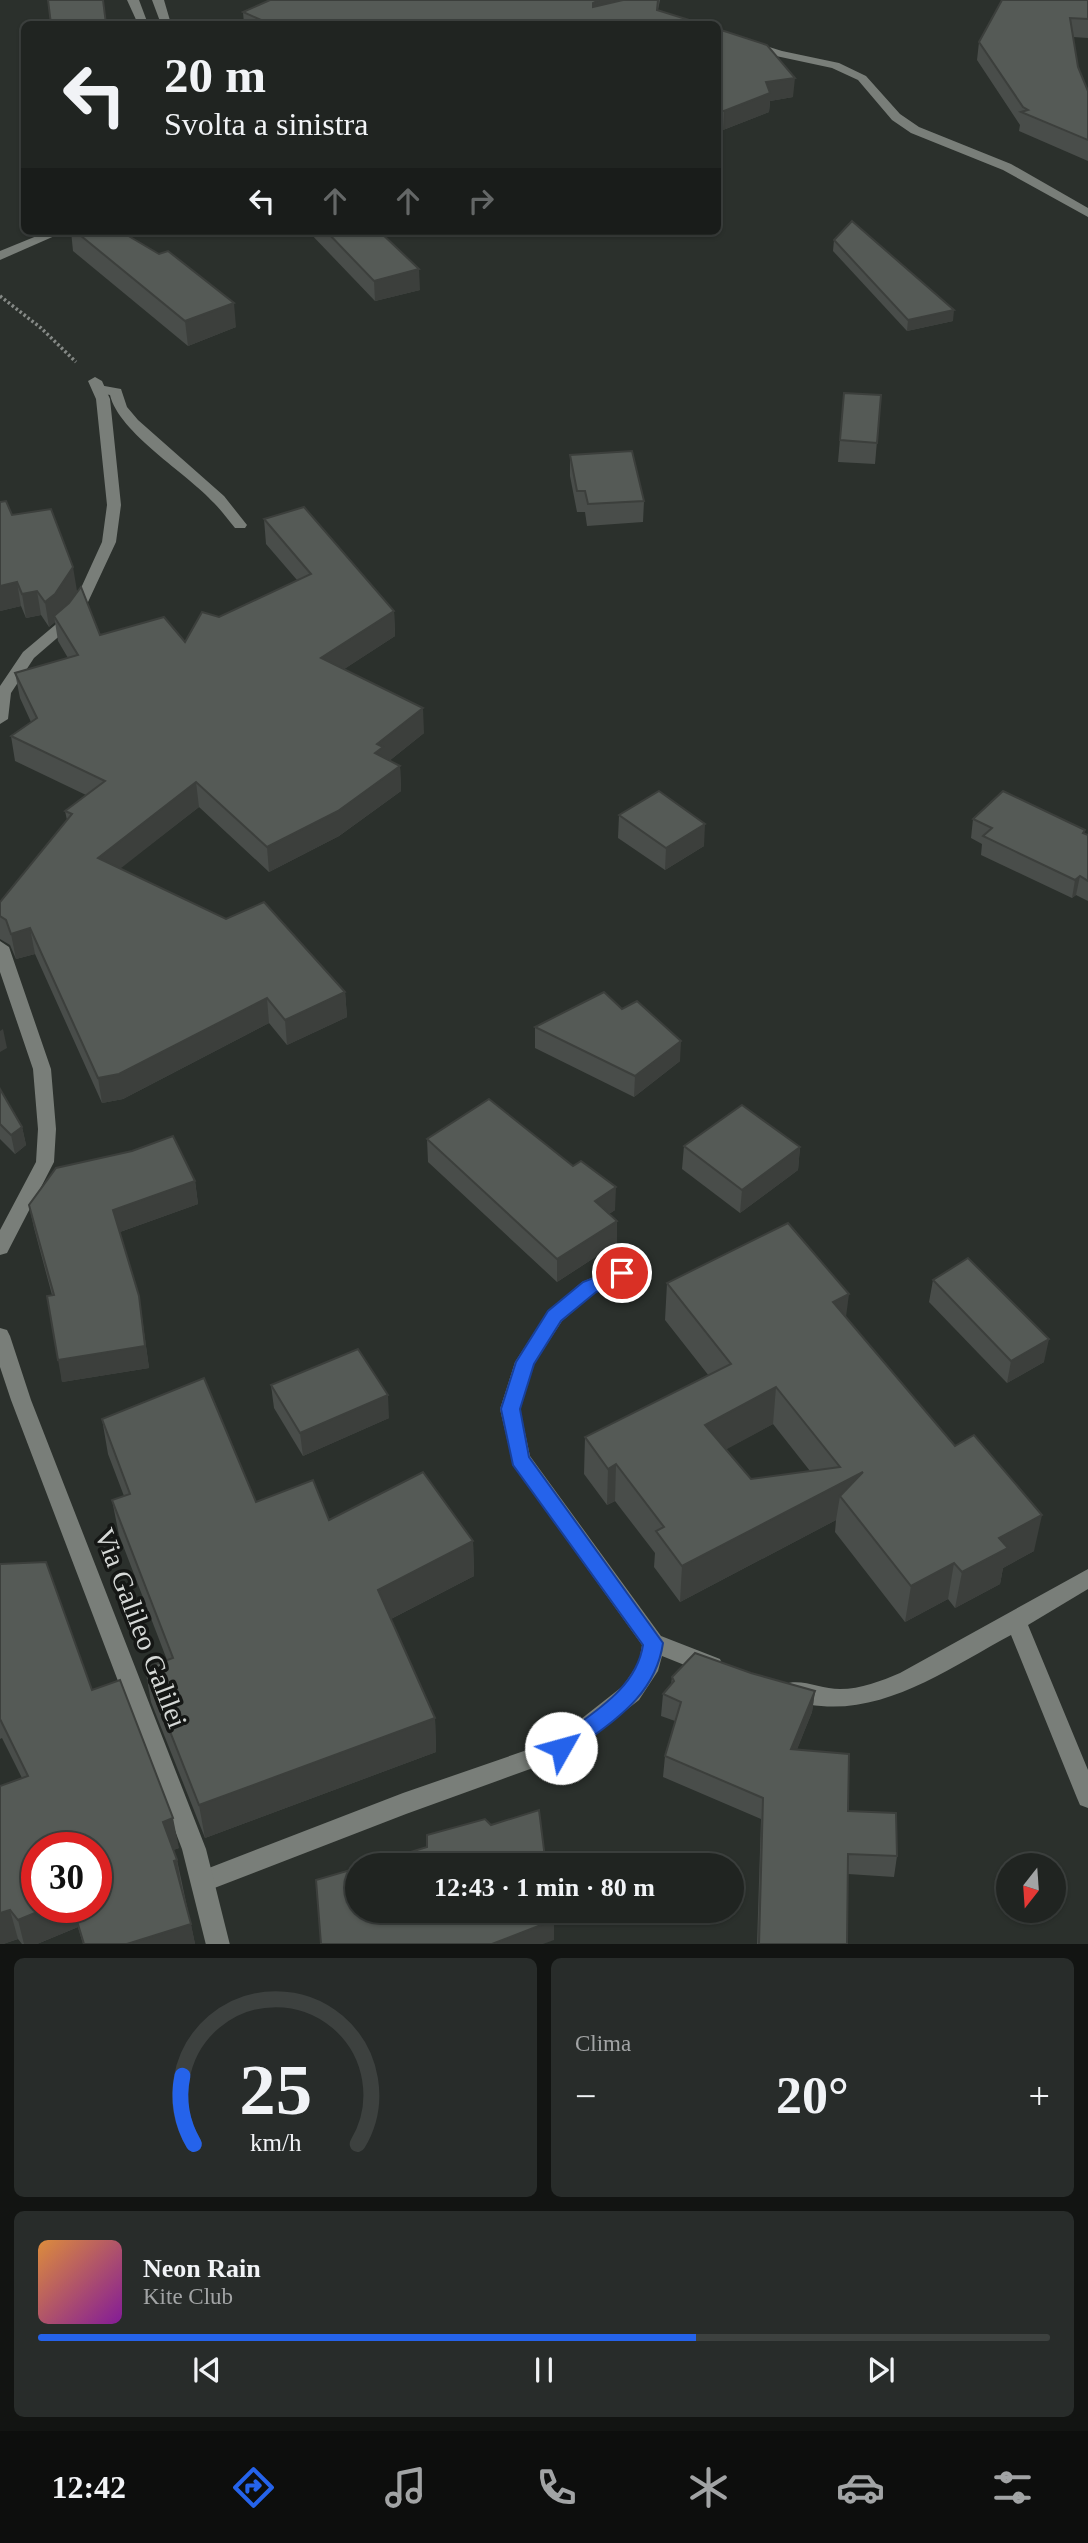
<!DOCTYPE html>
<html lang="it">
<meta charset="utf-8">
<style>
:root{--surface:#202421;--page:#282c2a;--text:#f1f3f6;--muted:#a2a4a5;--line:#3d413f;--accent:#2563eb}
body{margin:0;font-family:Georgia,serif;background:var(--page);color:var(--text);height:100vh;display:flex;flex-direction:column;font-size:26px;white-space:nowrap}
*{box-sizing:border-box;margin:0}
p{font-size:23px;color:var(--muted)}
.icon{flex:none;width:38px;height:38px;fill:none;stroke:currentColor;stroke-width:2;stroke-linecap:round;stroke-linejoin:round}
.map{position:relative;height:1944px;overflow:hidden}
.details{display:flex;flex-direction:column;gap:14px;padding:14px;background:#121412;flex:1}
.details>*{flex:none}
.guide{position:absolute;left:21px;top:21px;width:700px;height:214px;border-radius:10px;box-shadow:0 2px 5px #0004,0 0 0 2px var(--line);background:#202421;color:var(--text);overflow:hidden}
.needle{width:46px;rotate:197deg}
.controls{position:absolute;left:996px;top:1853px;display:grid;gap:14px}
.controls a{display:grid;place-items:center;width:70px;height:70px;border-radius:50%;background:var(--surface);box-shadow:0 2px 5px #0004,0 0 0 2px var(--line);font-size:35px}
.speed{position:absolute;left:21px;top:1832px;display:flex;gap:14px;font-size:35px;font-weight:700;text-align:center}
.speed>*{display:grid;place-content:center;width:91px;height:91px;border-radius:50%;background:var(--surface);box-shadow:0 2px 5px #0004,0 0 0 2px var(--line);line-height:1}
.speed .limit{border:10px solid #d22;background:#fff;color:#111}
.pin{position:absolute;display:grid;place-items:center;width:60px;height:60px;color:#fff;margin:-30px;border:4px solid #fff;border-radius:50%;box-shadow:0 2px 7px #0007}
.me{position:absolute;width:77px;margin:-38px;rotate:52deg;stroke-linejoin:round;filter:drop-shadow(0 0 5px #0008)}
.turn{display:flex;align-items:center;gap:24px;height:147px;padding:0 28px;font-size:32px}
.turn .icon{width:91px;height:91px;stroke-width:2.5}
.turn b{display:block;font-size:49px;line-height:60px}
.lanes{display:flex;align-items:center;height:66px;padding:0 28px;background:#0003;justify-content:center;gap:35px;direction:ltr}
.lanes .off{opacity:.35}
.big{font-size:52px;font-weight:600;line-height:1.1}
.details .card{flex:1;display:flex;flex-direction:column;justify-content:center;gap:10px;min-width:0;padding:0 24px;border-radius:10px;background:var(--page)}
.details .dial{align-items:center;gap:0}
.dial svg{height:182px;overflow:visible;fill:none;stroke:var(--line);stroke-width:7;stroke-linecap:round;text-anchor:middle}
.dial text{fill:var(--text);stroke:none}
.song{display:flex;align-items:center;gap:21px}
.cover{width:84px;height:84px;border-radius:10px;background:linear-gradient(135deg,hsl(30 70% 55%),hsl(290 70% 35%))}
.played{height:7px;border-radius:4px;background:linear-gradient(90deg,var(--accent) 65%,var(--line) 65%)}
.keys{display:flex;justify-content:space-around;direction:ltr}
.heat{display:flex;justify-content:space-between;align-items:center;font-size:38px;direction:ltr}
.details .tiles{flex:1;display:grid;gap:14px;grid-template-columns:1fr 1fr}
.card:last-child{grid-column:span 2}
.trip{position:absolute;left:345px;top:1853px;width:399px;height:70px;border-radius:35px;background:var(--surface);box-shadow:0 2px 5px #0004,0 0 0 2px var(--line);font-weight:600;line-height:70px;text-align:center}
.dock{display:flex;height:112px;justify-content:space-around;align-items:center;background:#0d0e0d;color:var(--muted)}
.dock .icon{width:49px;height:49px}
.dock .selected{color:var(--accent)}
.dock b{font-size:32px;color:var(--text)}
.map>svg:first-child{display:block}
.lines{fill:none;stroke-linecap:round;stroke-linejoin:round}
.path{stroke:#858986;stroke-width:3.5;stroke-dasharray:2.5 2.5;stroke-linecap:butt}
.service{fill:#797e79;fill-rule:evenodd}
.minor{fill:#797e79;fill-rule:evenodd}
.secondary{fill:#797e79;fill-rule:evenodd}
.wall{fill:#494d4a;fill-rule:evenodd}
.shaded-wall{fill:#3c3f3c}
.building{fill:#555a56;stroke:#3c3f3c;stroke-width:2;fill-rule:evenodd}
.route{fill:#2563eb;stroke:#184099;stroke-width:2}
.labels{text-anchor:middle;dominant-baseline:central;stroke-width:7;stroke-linejoin:round;paint-order:stroke}
.near-street-label{font-size:28px;fill:#d6d9d7;stroke:#151715}
</style>
<div class="map">
<svg width="1088" height="1945" viewBox="0 0 1088 1945">
<rect width="100%" height="100%" fill="#2b302c"/>
<g class="lines">
<path class="path" d="M 0,296 L 41,328 L 76,362"/>
<path class="service" d="M 99,385 L 121,389 L 127,407 L 138,420 L 224,496 L 247,525 L 245,528 L 235,528 C 228,520 222,511 214,503 C 187,473 119,433 110,395 L 94,392 L 92,389 Z"/>
<g class="minor">
<path d="M 127,0 L 139,0 L 148,24 L 138,24 Z"/>
<path d="M 152,0 L 164,0 L 171,24 L 161,24 Z"/>
<path d="M 718,31 L 782,51 L 839,63 L 866,76 L 900,114 L 919,127 L 1011,164 L 1088,208 L 1088,217 L 1003,170 L 911,133 L 892,120 L 858,80 L 832,68 L 776,56 L 718,38 Z"/>
<path d="M 49,231 L 66,231 L 0,260 L 0,251 Z"/>
<path d="M 95,377 L 102,381 L 110,399 L 121,505 L 116,542 L 88,602 L 71,626 L 34,658 L 11,693 L 8,719 L 0,724 L 0,686 L 23,652 L 61,620 L 76,599 L 102,542 L 107,505 L 96,399 L 88,381 Z"/>
<path d="M 0,941 L 9,947 L 51,1069 L 56,1129 L 54,1162 L 7,1253 L 0,1255 L 0,1230 L 36,1162 L 38,1129 L 33,1069 L 0,972 Z"/>
<path d="M 622,1265 L 629,1268 L 632,1273 L 629,1278 L 596,1292 L 562,1321 L 534,1364 L 520,1409 L 530,1456 L 661,1636 L 720,1659 L 723,1666 L 720,1673 L 712,1676 L 662,1656 L 658,1671 L 639,1700 L 569,1755 L 406,1814 L 204,1892 L 196,1889 L 192,1881 L 196,1873 L 403,1793 L 553,1741 L 623,1686 L 639,1662 L 642,1645 L 513,1465 L 500,1409 L 515,1362 L 548,1311 L 582,1282 Z"/>
<path d="M 1088,1569 L 1088,1589 L 1028,1625 L 1088,1770 L 1088,1808 L 1080,1805 L 1077,1798 L 1011,1635 C 940,1673 868,1728 784,1698 L 781,1691 L 784,1684 C 802,1678 821,1689 840,1689 C 861,1689 881,1681 900,1673 Z"/>
</g>
<path class="secondary" d="M 0,1328 L 7,1330 L 10,1336 L 31,1400 L 206,1849 L 230,1945 L 206,1945 L 182,1849 L 11,1400 L 0,1367 Z"/>
</g>
<g class="wall">
<path d="M 270,0 L 660,0 L 658,10 L 702,24 L 244,24 L 243,12 Z"/>
<path d="M 1088,0 L 1088,38 L 1073,37 L 1078,67 L 1088,91 L 1088,161 L 1019,131 L 1020,125 L 977,60 L 979,42 Z"/>
<path d="M 718,29 L 793,97 L 770,101 L 769,112 L 723,130 L 718,131 Z"/>
<path d="M 71,231 L 120,231 L 236,327 L 188,346 L 73,251 Z"/>
<path d="M 308,231 L 379,231 L 420,290 L 375,301 Z"/>
<path d="M 834,240 L 953,321 L 907,331 L 833,251 Z"/>
<path d="M 844,393 L 881,395 L 875,464 L 838,462 Z"/>
<path d="M 570,455 L 644,501 L 643,522 L 587,526 L 585,512 L 577,512 L 570,476 Z"/>
<path d="M 12,515 L 77,591 L 69,604 L 100,635 L 185,642 L 219,617 L 297,580 L 266,544 L 264,519 L 394,611 L 395,636 L 344,669 L 424,733 L 389,761 L 400,766 L 401,791 L 339,836 L 269,872 L 199,807 L 120,868 L 345,992 L 347,1017 L 287,1045 L 269,1023 L 123,1099 L 102,1103 L 35,954 L 16,959 L 10,945 L 0,939 L 0,902 L 67,820 L 65,811 L 86,795 L 15,761 L 11,736 L 31,722 L 20,698 L 15,673 L 68,658 L 58,641 L 55,622 L 49,627 L 41,615 L 26,618 L 21,606 L 0,611 Z"/>
<path d="M 619,815 L 704,846 L 665,870 L 618,838 Z"/>
<path d="M 973,819 L 1085,833 L 1088,835 L 1088,901 L 1076,895 L 1072,898 L 981,855 L 982,844 L 971,838 Z"/>
<path d="M 535,1027 L 680,1061 L 634,1097 L 535,1048 Z"/>
<path d="M 0,1089 L 22,1127 L 26,1145 L 15,1154 L 0,1139 Z"/>
<path d="M 427,1139 L 615,1210 L 609,1214 L 617,1221 L 617,1243 L 557,1282 L 428,1162 Z"/>
<path d="M 684,1146 L 800,1147 L 798,1170 L 740,1213 L 682,1169 Z"/>
<path d="M 195,1181 L 198,1204 L 120,1232 L 139,1296 L 149,1368 L 62,1382 L 52,1295 L 34,1228 L 29,1205 Z"/>
<path d="M 933,1280 L 1044,1362 L 1007,1383 L 929,1302 Z"/>
<path d="M 667,1283 L 846,1317 L 1034,1551 L 1003,1568 L 1000,1584 L 955,1608 L 948,1599 L 905,1622 L 835,1532 L 836,1520 L 680,1602 L 654,1567 L 655,1553 L 615,1501 L 607,1505 L 584,1474 L 585,1437 L 709,1376 L 665,1320 ZM 773,1424 L 810,1471 L 751,1479 L 726,1449 Z"/>
<path d="M 271,1385 L 389,1418 L 303,1456 L 274,1408 Z"/>
<path d="M 102,1419 L 256,1502 L 329,1520 L 473,1541 L 474,1576 L 391,1619 L 435,1718 L 436,1752 L 205,1838 L 151,1702 L 145,1668 L 167,1660 L 119,1535 L 112,1500 L 124,1496 L 108,1454 Z"/>
<path d="M 0,1564 L 92,1690 L 179,1848 L 173,1850 L 177,1860 L 195,1944 L 83,1944 L 78,1927 L 37,1944 L 22,1944 L 18,1939 L 3,1944 L 22,1778 L 2,1738 L 0,1739 Z"/>
<path d="M 751,1673 L 815,1691 L 812,1712 L 797,1749 L 848,1811 L 897,1856 L 894,1877 L 848,1874 L 847,1944 L 757,1944 L 761,1819 L 663,1777 L 665,1756 L 675,1721 L 661,1716 L 663,1694 L 671,1685 L 672,1677 Z"/>
</g>
<g class="shaded-wall">
<path d="M 599,0 L 622,0 L 593,22 L 593,3 Z"/>
<path d="M 795,78 L 793,97 L 770,101 L 769,112 L 723,130 L 724,111 L 766,82 Z"/>
<path d="M 419,269 L 420,290 L 375,301 L 374,281 Z"/>
<path d="M 234,303 L 236,327 L 188,346 L 185,321 Z"/>
<path d="M 954,310 L 953,321 L 907,331 L 908,320 Z"/>
<path d="M 73,567 L 77,591 L 59,618 L 54,616 L 55,622 L 49,627 L 45,602 Z"/>
<path d="M 17,582 L 21,606 L 0,611 L 0,586 Z"/>
<path d="M 37,591 L 41,615 L 26,618 L 22,594 Z"/>
<path d="M 394,611 L 395,636 L 323,683 L 321,658 Z"/>
<path d="M 423,708 L 424,733 L 384,765 L 375,753 L 377,744 Z"/>
<path d="M 400,766 L 401,791 L 339,836 L 269,872 L 267,847 Z"/>
<path d="M 196,782 L 199,807 L 102,883 L 98,858 Z"/>
<path d="M 705,824 L 704,846 L 665,870 L 666,848 Z"/>
<path d="M 1080,876 L 1076,895 L 1072,898 L 1075,880 Z"/>
<path d="M 30,928 L 35,954 L 16,959 L 11,934 Z"/>
<path d="M 345,992 L 347,1017 L 287,1045 L 285,1020 Z"/>
<path d="M 267,998 L 269,1023 L 123,1099 L 102,1103 L 98,1078 Z"/>
<path d="M 3,1029 L 7,1048 L 0,1052 L 0,1031 Z"/>
<path d="M 681,1041 L 680,1061 L 634,1097 L 635,1076 Z"/>
<path d="M 22,1127 L 26,1145 L 15,1154 L 11,1135 Z"/>
<path d="M 800,1147 L 798,1170 L 740,1213 L 742,1190 Z"/>
<path d="M 195,1181 L 198,1204 L 117,1233 L 113,1210 Z"/>
<path d="M 616,1187 L 615,1210 L 594,1223 L 595,1201 Z"/>
<path d="M 617,1221 L 617,1243 L 557,1282 L 557,1259 Z"/>
<path d="M 849,1294 L 844,1332 L 833,1302 Z"/>
<path d="M 139,1296 L 149,1368 L 62,1382 L 58,1360 Z"/>
<path d="M 1049,1339 L 1044,1362 L 1007,1383 L 1011,1361 Z"/>
<path d="M 776,1387 L 773,1424 L 703,1462 L 705,1425 Z"/>
<path d="M 388,1395 L 389,1418 L 303,1456 L 300,1433 Z"/>
<path d="M 616,1464 L 615,1501 L 607,1505 L 608,1469 Z"/>
<path d="M 863,1472 L 840,1496 L 836,1520 L 680,1602 L 682,1566 Z"/>
<path d="M 1042,1515 L 1034,1551 L 1003,1568 L 1000,1584 L 955,1608 L 962,1572 L 999,1538 Z"/>
<path d="M 473,1541 L 474,1576 L 381,1624 L 378,1590 Z"/>
<path d="M 954,1563 L 948,1599 L 905,1622 L 911,1586 Z"/>
<path d="M 815,1691 L 812,1712 L 789,1770 L 791,1749 Z"/>
<path d="M 435,1718 L 436,1752 L 205,1838 L 199,1805 Z"/>
<path d="M 173,1818 L 179,1848 L 168,1852 L 163,1822 Z"/>
<path d="M 177,1860 L 182,1890 L 174,1861 Z"/>
<path d="M 47,1908 L 73,1908 L 78,1927 L 37,1944 L 24,1944 L 18,1920 Z"/>
<path d="M 10,1910 L 18,1939 L 3,1944 L 0,1944 L 0,1913 Z"/>
<path d="M 554,1920 L 554,1940 L 543,1944 L 492,1944 Z"/>
<path d="M 191,1924 L 195,1944 L 127,1944 Z"/>
</g>
<g class="building">
<path d="M 48,0 L 103,0 L 106,24 L 51,24 Z"/>
<path d="M 270,0 L 599,0 L 593,3 L 593,7 L 623,0 L 658,0 L 657,10 L 702,24 L 270,24 L 243,12 Z"/>
<path d="M 1002,0 L 1088,0 L 1088,19 L 1070,18 L 1078,67 L 1088,91 L 1088,140 L 1021,112 L 1028,110 L 1023,107 L 979,42 Z"/>
<path d="M 718,29 L 767,45 L 795,78 L 766,82 L 770,93 L 724,111 L 718,111 Z"/>
<path d="M 852,221 L 954,310 L 908,320 L 834,240 Z"/>
<path d="M 75,231 L 120,231 L 159,254 L 168,251 L 234,303 L 185,321 Z"/>
<path d="M 326,231 L 379,231 L 419,269 L 374,281 Z"/>
<path d="M 844,393 L 881,395 L 877,443 L 840,440 Z"/>
<path d="M 632,451 L 644,501 L 588,504 L 585,491 L 577,491 L 570,455 Z"/>
<path d="M 6,501 L 12,515 L 51,509 L 73,567 L 55,594 L 45,602 L 37,591 L 22,594 L 17,582 L 0,586 L 0,502 Z"/>
<path d="M 304,507 L 394,611 L 321,658 L 423,708 L 377,744 L 383,747 L 375,753 L 400,766 L 338,811 L 267,847 L 196,782 L 98,858 L 226,919 L 264,902 L 345,992 L 285,1020 L 267,998 L 119,1074 L 98,1078 L 30,928 L 11,934 L 6,920 L 0,916 L 0,902 L 72,814 L 65,811 L 105,781 L 11,736 L 37,718 L 15,673 L 78,655 L 54,616 L 69,603 L 81,587 L 100,635 L 164,617 L 185,642 L 202,612 L 219,617 L 311,574 L 264,519 Z"/>
<path d="M 659,791 L 705,824 L 666,848 L 619,815 Z"/>
<path d="M 1003,791 L 1085,830 L 1083,833 L 1088,835 L 1088,881 L 1080,876 L 1075,880 L 983,836 L 992,828 L 973,819 Z"/>
<path d="M 604,992 L 622,1009 L 637,1001 L 681,1041 L 635,1076 L 535,1027 Z"/>
<path d="M 0,1089 L 22,1127 L 11,1135 L 0,1124 Z"/>
<path d="M 489,1099 L 573,1166 L 581,1161 L 616,1187 L 595,1201 L 617,1221 L 557,1259 L 427,1139 Z"/>
<path d="M 742,1105 L 800,1147 L 742,1190 L 684,1146 Z"/>
<path d="M 173,1136 L 195,1181 L 113,1210 L 139,1296 L 145,1346 L 58,1360 L 47,1296 L 54,1295 L 29,1205 L 56,1168 L 132,1151 Z"/>
<path d="M 788,1223 L 849,1294 L 833,1302 L 955,1446 L 974,1435 L 1042,1515 L 999,1538 L 1008,1548 L 962,1572 L 954,1563 L 911,1586 L 840,1496 L 863,1472 L 682,1566 L 656,1531 L 664,1527 L 616,1464 L 608,1469 L 585,1437 L 731,1364 L 667,1283 ZM 776,1387 L 840,1467 L 751,1479 L 705,1425 Z"/>
<path d="M 968,1258 L 1049,1339 L 1011,1361 L 933,1280 Z"/>
<path d="M 358,1349 L 388,1395 L 300,1433 L 271,1385 Z"/>
<path d="M 204,1378 L 256,1502 L 313,1480 L 329,1520 L 423,1472 L 473,1541 L 378,1590 L 435,1718 L 199,1805 L 145,1668 L 173,1658 L 112,1500 L 130,1494 L 102,1419 Z"/>
<path d="M 46,1562 L 92,1690 L 120,1680 L 173,1818 L 163,1822 L 177,1860 L 174,1861 L 191,1924 L 127,1944 L 84,1944 L 73,1908 L 96,1908 L 96,1848 L 37,1848 L 37,1908 L 47,1908 L 18,1920 L 10,1910 L 0,1913 L 0,1786 L 28,1776 L 0,1719 L 0,1564 Z"/>
<path d="M 695,1653 L 751,1673 L 815,1691 L 791,1749 L 849,1754 L 848,1811 L 896,1813 L 897,1856 L 848,1854 L 847,1944 L 759,1944 L 763,1798 L 665,1756 L 681,1702 L 663,1694 L 674,1681 L 672,1677 Z"/>
<path d="M 539,1810 L 546,1866 L 365,1866 L 427,1847 L 427,1835 L 485,1819 L 491,1825 Z"/>
<path d="M 357,1868 L 357,1911 L 553,1911 L 554,1920 L 492,1944 L 321,1944 L 316,1880 Z"/>
</g>
<path class="route" d="M 622,1267 L 628,1269 L 631,1273 L 628,1278 L 596,1292 L 561,1321 L 534,1364 L 520,1409 L 529,1457 L 663,1643 C 655,1699 609,1723 568,1755 L 561,1758 L 554,1755 L 551,1748 L 554,1742 C 588,1715 636,1691 643,1645 L 513,1465 L 501,1409 L 516,1362 L 548,1311 L 583,1282 Z"/>
<g class="labels">
<g class="near-street-label">
<text transform="translate(141 1628) rotate(69)">Via Galileo Galilei</text>
</g>
</g>
</svg>
<div class="controls">
<a><svg class="needle" viewBox="-14 -14 28 28"><path d="M0-13l5 13h-10z" fill="#e53935"/><path d="M0 13l5-13h-10z" fill="#a2a4a5"/></svg></a>
</div>
<div class="speed"><div class="limit">30</div></div>
<div class="pin" style="left:622px;top:1273px;background:#d93025"><svg class="icon" aria-label="arrive" viewBox="0 0 24 24"><path d="M6 21V4h12l-3 4 3 4H6"/></svg></div>
<svg class="me" style="left:561px;top:1748px" viewBox="-20 -20 40 40"><circle r="19" fill="#fff"/><path d="M0-13L10 11 0 6-10 11z" fill="#2563eb"/></svg>
<div class="trip">12:43 · 1 min · 80 m</div>
<div class="guide">
<div class="turn"><svg class="icon" aria-label="left" viewBox="0 0 24 24"><path d="M17 20v-9H6M10 6l-5 5 5 5"/></svg><div><b>20 m</b>Svolta a sinistra</div></div>
<div class="lanes"><svg class="icon" aria-label="left" viewBox="0 0 24 24"><path d="M17 20v-9H6M10 6l-5 5 5 5"/></svg><svg class="icon off" aria-label="ahead" viewBox="0 0 24 24"><path d="M12 20V5M6 11l6-6 6 6"/></svg><svg class="icon off" aria-label="ahead" viewBox="0 0 24 24"><path d="M12 20V5M6 11l6-6 6 6"/></svg><svg class="icon off" aria-label="right" viewBox="0 0 24 24"><path d="M7 20v-9h11M14 6l5 5-5 5"/></svg></div>
</div>
</div>
<section class="details">
<div class="tiles">
<div class="card dial"><svg viewBox="0 0 100 80">
<path d="M14 69A42 42 0 1 1 86 69"/>
<path d="M14 69A42 42 0 0 1 9 39" stroke="#2563eb"/>
<text x="50" y="56" font-size="32" font-weight="700">25</text>
<text x="50" y="72" font-size="11">km/h</text>
</svg></div>
<div class="card"><p>Clima</p>
<div class="heat"><a>−</a><b class="big">20°</b><a>+</a></div>
</div>
<div class="card">
<div class="song"><i class="cover"></i><div><b>Neon Rain</b><p>Kite Club</p></div></div>
<div class="played"></div>
<div class="keys"><svg class="icon" aria-label="previous" viewBox="0 0 24 24"><path d="M18 5L8 12l10 7zM5 5v14"/></svg><svg class="icon" aria-label="pause" viewBox="0 0 24 24"><path d="M8 5v14M16 5v14"/></svg><svg class="icon" aria-label="next" viewBox="0 0 24 24"><path d="M6 5l10 7-10 7zM19 5v14"/></svg></div>
</div>
</div>
</section>
<nav class="dock">
<b>12:42</b>
<svg class="icon selected" aria-label="directions" viewBox="0 0 24 24"><path d="M12 3l9 9-9 9-9-9zM9 14v-3h6M13 9l2 2-2 2"/></svg>
<svg class="icon" aria-label="music" viewBox="0 0 24 24"><path d="M9 18V5l10-2v13"/><circle cx="6" cy="18" r="3"/><circle cx="16" cy="16" r="3"/></svg>
<svg class="icon" aria-label="phone" viewBox="0 0 24 24"><path d="M5 4h4l2 5-3 2q2 4 5 5l2-3 5 2v4C11 20 4 13 5 4z"/></svg>
<svg class="icon" aria-label="climate" viewBox="0 0 24 24"><path d="M12 3v18M4 7l16 10M4 17L20 7"/></svg>
<svg class="icon" aria-label="car" viewBox="0 0 24 24"><path d="M5 17H2v-5l4-1 3-4h7l3 4 3 1v5h-3M9 17h6M6 11h13"/><circle cx="7" cy="17" r="2"/><circle cx="17" cy="17" r="2"/></svg>
<svg class="icon" aria-label="filters" viewBox="0 0 24 24"><path d="M4 7h16M4 17h16"/><circle cx="9" cy="7" r="2"/><circle cx="15" cy="17" r="2"/></svg>
</nav>
